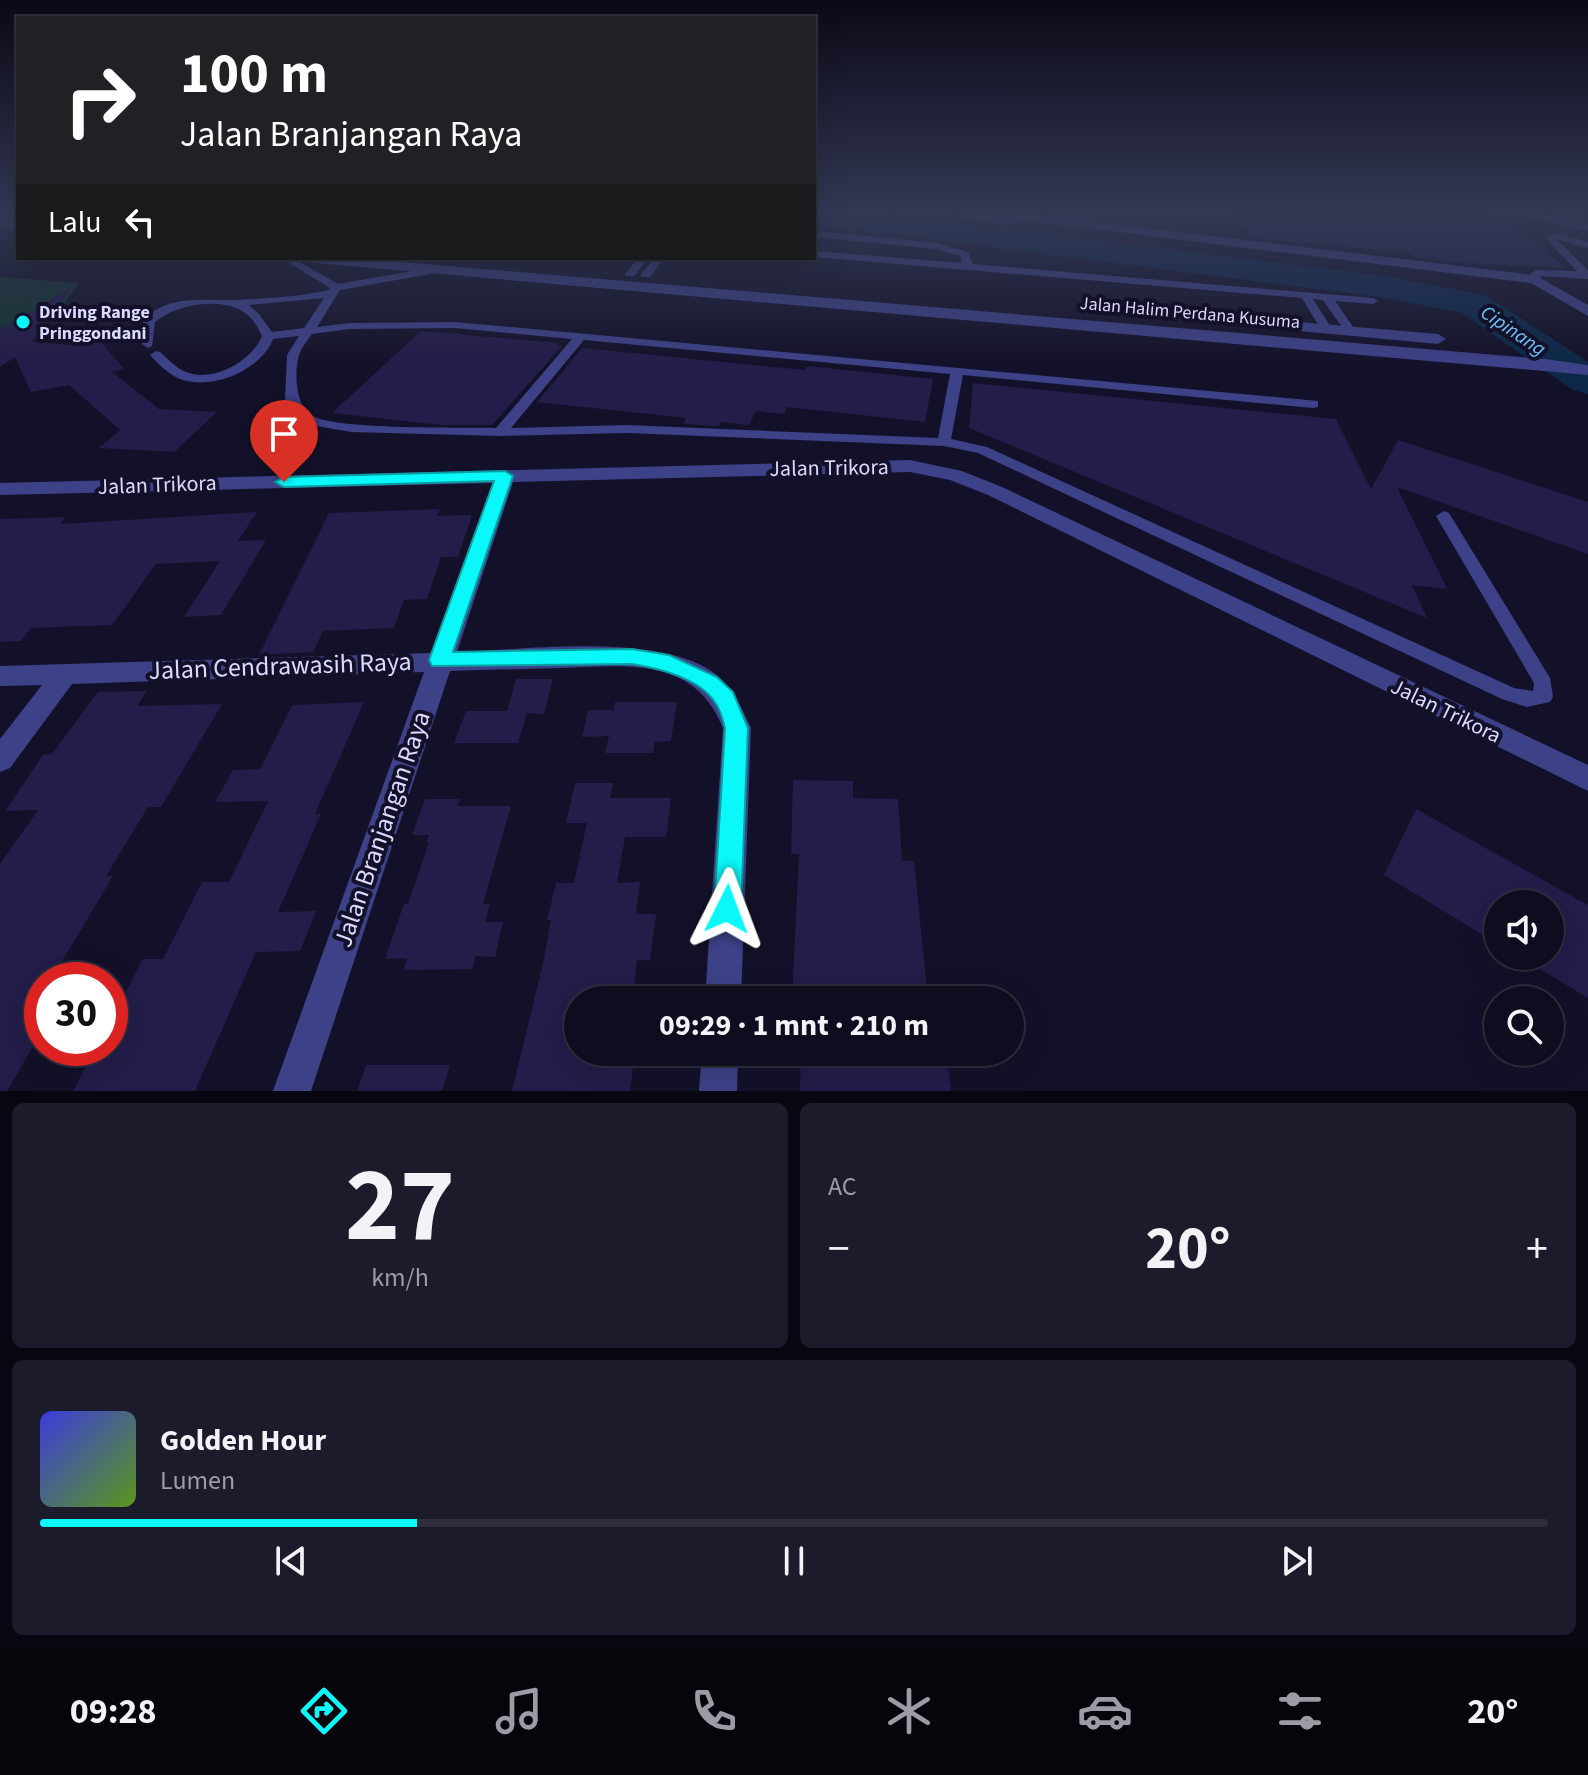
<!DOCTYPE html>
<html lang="id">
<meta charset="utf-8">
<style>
:root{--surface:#0e0d1f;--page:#1c1b2c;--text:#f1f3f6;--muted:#9b9ca4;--line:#2e2d3d;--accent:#0af8fa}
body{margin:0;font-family:"Source Sans 3",sans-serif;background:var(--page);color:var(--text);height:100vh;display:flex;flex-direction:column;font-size:30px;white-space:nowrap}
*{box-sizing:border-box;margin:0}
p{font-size:26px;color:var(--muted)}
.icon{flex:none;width:44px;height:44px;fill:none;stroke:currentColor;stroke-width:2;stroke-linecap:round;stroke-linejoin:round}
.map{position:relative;height:1091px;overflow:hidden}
.side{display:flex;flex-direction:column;gap:12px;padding:12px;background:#080711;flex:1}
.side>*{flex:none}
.top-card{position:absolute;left:16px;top:16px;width:800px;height:244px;border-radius:0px;box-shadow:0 8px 32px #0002,0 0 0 2px var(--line);background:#202124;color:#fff;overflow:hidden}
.buttons{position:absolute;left:1484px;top:890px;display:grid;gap:16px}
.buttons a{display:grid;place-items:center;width:80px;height:80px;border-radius:50%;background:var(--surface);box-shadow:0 8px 32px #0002,0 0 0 2px var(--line);font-size:40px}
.speed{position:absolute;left:24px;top:962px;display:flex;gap:16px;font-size:40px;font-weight:700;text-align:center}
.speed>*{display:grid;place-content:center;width:104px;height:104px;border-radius:50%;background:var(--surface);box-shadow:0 8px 32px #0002,0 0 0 2px var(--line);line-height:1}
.speed .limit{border:12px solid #d22;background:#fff;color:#111}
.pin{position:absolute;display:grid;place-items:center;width:68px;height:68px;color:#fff;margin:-82px -34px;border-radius:50% 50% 50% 0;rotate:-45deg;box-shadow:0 0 8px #0007}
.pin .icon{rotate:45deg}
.me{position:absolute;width:88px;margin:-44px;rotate:3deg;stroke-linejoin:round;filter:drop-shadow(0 0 6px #0008)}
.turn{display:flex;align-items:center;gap:28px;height:168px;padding:0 32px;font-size:36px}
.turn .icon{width:104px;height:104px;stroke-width:2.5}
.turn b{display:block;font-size:56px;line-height:68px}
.then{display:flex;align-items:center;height:76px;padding:0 32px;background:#0003;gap:16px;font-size:30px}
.big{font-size:60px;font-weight:700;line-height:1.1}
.side .widget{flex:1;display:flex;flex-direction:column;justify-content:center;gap:12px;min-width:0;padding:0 28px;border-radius:12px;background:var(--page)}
.side .dial{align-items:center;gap:0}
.dial b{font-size:104px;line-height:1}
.song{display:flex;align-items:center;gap:24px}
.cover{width:96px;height:96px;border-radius:12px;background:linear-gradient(135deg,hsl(240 70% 55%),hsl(90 70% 35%))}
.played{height:8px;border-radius:4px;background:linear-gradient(90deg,var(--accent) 25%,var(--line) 25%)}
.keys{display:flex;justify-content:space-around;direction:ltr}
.heat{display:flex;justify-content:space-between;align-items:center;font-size:44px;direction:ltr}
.side .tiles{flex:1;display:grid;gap:12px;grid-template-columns:1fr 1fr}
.widget:last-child{grid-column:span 2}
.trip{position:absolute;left:564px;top:986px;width:460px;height:80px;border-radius:40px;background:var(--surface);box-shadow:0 8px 32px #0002,0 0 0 2px var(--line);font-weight:700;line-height:80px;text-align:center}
.dock{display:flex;height:128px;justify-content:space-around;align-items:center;background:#06050c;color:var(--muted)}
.dock .icon{width:56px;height:56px}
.dock .active{color:var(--accent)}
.dock b{font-size:36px;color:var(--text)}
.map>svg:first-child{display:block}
.green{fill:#14332f}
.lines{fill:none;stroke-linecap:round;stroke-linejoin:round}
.river{fill:#0c2747;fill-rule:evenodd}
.building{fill:#221d49}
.service{fill:#3d4187;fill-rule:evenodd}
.minor{fill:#3d4187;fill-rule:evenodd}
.tertiary{fill:#3d4187;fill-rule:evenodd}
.route{fill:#0af8fa;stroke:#06a1a2;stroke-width:2}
.poi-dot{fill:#0af8fa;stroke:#131129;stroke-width:3}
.labels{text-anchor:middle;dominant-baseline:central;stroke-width:8;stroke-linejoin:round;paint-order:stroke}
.far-poi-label{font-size:18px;font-weight:bold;fill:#dad9fe;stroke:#131129;text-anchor:start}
.far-street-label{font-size:18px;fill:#dad9fe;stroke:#131129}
.far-water-label{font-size:20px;font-style:italic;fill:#6ac6fc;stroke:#131129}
.street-label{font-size:22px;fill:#dad9fe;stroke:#131129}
.near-street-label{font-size:26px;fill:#dad9fe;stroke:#131129}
</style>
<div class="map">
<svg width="1588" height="1091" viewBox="0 0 1588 1091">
<rect width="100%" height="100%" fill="#131129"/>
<path class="green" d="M 0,277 L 79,283 L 57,314 L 0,352 Z"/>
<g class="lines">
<path class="river" d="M 814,214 L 879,214 L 1386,276 L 1474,293 L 1487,296 L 1588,362 L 1588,394 L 1573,390 L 1462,313 L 1386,298 L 814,224 Z"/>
</g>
<g class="building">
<path d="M 1237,214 L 1483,214 L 1487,217 L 1505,218 L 1566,268 L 1465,263 L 1414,257 L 1411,253 L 1251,238 Z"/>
<path d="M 74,285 L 32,342 L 82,346 L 100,341 L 124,369 L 112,372 L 159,409 L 217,412 L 174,452 L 99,448 L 120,430 L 69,385 L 31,392 L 15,357 L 0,367 L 0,330 Z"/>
<path d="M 421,331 L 559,343 L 557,345 L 562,346 L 492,425 L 441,425 L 332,413 Z"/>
<path d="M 582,348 L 805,370 L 807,366 L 933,379 L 925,422 L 787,407 L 784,414 L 756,411 L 749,425 L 720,422 L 719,426 L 683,424 L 686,418 L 537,402 Z"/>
<path d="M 973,383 L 1336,419 L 1371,489 L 1398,440 L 1588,502 L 1588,554 L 1397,487 L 1447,589 L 1412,585 L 1427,618 L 969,428 Z"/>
<path d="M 440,509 L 437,516 L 472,515 L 458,557 L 441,557 L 427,599 L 404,600 L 394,628 L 323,631 L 313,652 L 259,655 L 329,513 Z"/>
<path d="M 257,512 L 238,541 L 266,540 L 221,615 L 184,617 L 220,561 L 156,564 L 112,625 L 31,628 L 21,641 L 0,642 L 0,519 L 65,517 L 60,524 Z"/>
<path d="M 516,679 L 553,679 L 544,714 L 527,713 L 518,743 L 454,743 L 466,711 L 507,711 Z"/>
<path d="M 147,691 L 137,706 L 222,704 L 161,807 L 148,807 L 106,876 L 113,876 L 51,980 L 42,980 L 42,1031 L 7,1091 L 0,1091 L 0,864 L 38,810 L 5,811 L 43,755 L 52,754 L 98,692 Z"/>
<path d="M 364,702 L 315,814 L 321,814 L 278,912 L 316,911 L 300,951 L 256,952 L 195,1091 L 73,1091 L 96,1048 L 110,1048 L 110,1022 L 143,959 L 163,959 L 202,882 L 229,882 L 268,801 L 215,802 L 233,770 L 260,769 L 292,705 Z"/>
<path d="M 615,702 L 677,702 L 671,741 L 655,742 L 653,753 L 605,753 L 609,736 L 582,737 L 588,710 L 614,710 Z"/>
<path d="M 793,780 L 853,781 L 853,798 L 898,799 L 902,861 L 914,861 L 928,1000 L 792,1000 L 799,854 L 791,854 Z"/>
<path d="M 575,783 L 613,783 L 610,798 L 671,798 L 666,837 L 625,837 L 617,883 L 640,882 L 636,914 L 656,914 L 650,960 L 637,960 L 632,1000 L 578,1000 L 578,1052 L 635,1052 L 630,1091 L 512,1091 L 543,963 L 551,920 L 547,920 L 556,883 L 574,883 L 587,823 L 566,823 Z"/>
<path d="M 425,799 L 460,799 L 457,806 L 511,806 L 483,904 L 490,904 L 485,922 L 503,922 L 495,957 L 476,956 L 472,969 L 404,970 L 407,958 L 385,959 L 404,904 L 408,904 L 429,842 L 426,842 L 429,835 L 412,835 Z"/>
<path d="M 1416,809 L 1588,905 L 1588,998 L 1518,956 L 1550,956 L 1550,904 L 1498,904 L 1498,944 L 1384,875 Z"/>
<path d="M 801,1052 L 947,1052 L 951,1091 L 800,1091 Z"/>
<path d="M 366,1065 L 450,1065 L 442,1091 L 357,1091 Z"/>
</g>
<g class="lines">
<g class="service">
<path d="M 814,231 L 937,243 L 968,252 L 973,264 L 1373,298 L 1378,301 L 1373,304 L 1335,301 L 1356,331 L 1350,334 L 1346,333 L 1323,300 L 1313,299 L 1332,329 L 1326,332 L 1322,331 L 1302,298 L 814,257 L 814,251 L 962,263 L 960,256 L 936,249 L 814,237 Z"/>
<path d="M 1555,232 L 1588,242 L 1588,248 L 1556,239 L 1588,270 L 1588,279 L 1541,276 L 1539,281 L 1531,281 L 1531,273 L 1536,270 L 1577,271 L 1546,239 Z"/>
<path d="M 281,258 L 293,258 L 338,284 L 436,267 L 441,270 L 436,273 L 340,290 L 317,327 L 349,323 L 455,322 L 1318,401 L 1318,407 L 1313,408 L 963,375 L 951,439 L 987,447 L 1514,688 L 1533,691 L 1534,683 L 1436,516 L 1444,511 L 1449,513 L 1550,678 L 1553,697 L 1550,702 L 1527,707 L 1502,699 L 978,453 L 944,446 L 627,433 L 500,436 L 351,432 L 305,424 L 292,413 L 285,399 L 287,355 L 299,336 L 273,339 C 261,370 212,391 180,379 C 168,374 158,364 150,355 L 156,351 L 160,352 C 168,359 176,368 186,372 C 213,383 252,361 262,336 C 257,326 252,316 242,311 C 218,297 175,305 155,322 L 152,346 L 148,348 L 142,344 L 143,322 C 164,293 206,301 236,300 C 267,298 298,297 328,290 L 330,288 ZM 324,298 L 304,328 L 272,332 L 259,314 L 249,305 ZM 455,328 L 572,339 L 496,428 C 461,427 337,430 313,416 C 295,407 294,372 299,355 C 301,348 308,340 312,334 L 349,329 ZM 584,340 L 950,374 L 938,438 L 627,425 L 511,428 Z"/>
<path d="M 638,258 L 648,258 L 634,276 L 626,276 L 625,274 Z"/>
<path d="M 654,258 L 664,258 L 650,277 L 642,277 L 641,275 Z"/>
</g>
<g class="minor">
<path d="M 954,214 L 1030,214 L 1535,275 L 1588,305 L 1588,316 L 1531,283 L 1021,220 L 1015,225 L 960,218 Z"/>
<path d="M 1516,214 L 1540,214 L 1588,223 L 1588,231 Z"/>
<path d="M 910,460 L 962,471 L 1002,487 L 1588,765 L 1588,791 L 988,495 L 950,480 L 910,472 L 513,482 L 457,652 C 526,650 663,631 718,676 C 734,690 742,709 751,728 L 741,1000 L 705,1000 L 723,728 C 694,655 625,666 560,668 C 524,669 487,670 450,671 L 311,1091 L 273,1091 L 424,672 L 72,684 L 10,768 L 0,772 L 0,739 L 42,685 L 0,686 L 0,666 L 431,653 L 493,483 L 0,495 L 0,483 Z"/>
<path d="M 702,1052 L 738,1052 L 737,1091 L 699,1091 Z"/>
</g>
<g class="tertiary">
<path d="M 0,220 L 18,222 L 18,230 L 0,228 Z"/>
<path d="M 298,258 L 354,258 L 1545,359 L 1588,365 L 1588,375 L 305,262 Z"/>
<path d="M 1229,316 L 1438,334 L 1446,339 L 1438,344 L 1224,324 L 1221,321 Z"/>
</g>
</g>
<linearGradient id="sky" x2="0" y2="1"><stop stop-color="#0a0917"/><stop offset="0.58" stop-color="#333854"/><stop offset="1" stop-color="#333854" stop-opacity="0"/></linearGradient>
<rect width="1588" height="367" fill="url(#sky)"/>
<path class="route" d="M 505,471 L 513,476 L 453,652 L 632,649 L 669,655 L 717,677 L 733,692 L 748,728 L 741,909 L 737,919 L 727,922 L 718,919 L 714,909 L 725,728 C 723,720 721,711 716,704 C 702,679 659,668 632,664 L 432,666 L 429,660 L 494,481 L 284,487 L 275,482 L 284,477 Z"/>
<circle class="poi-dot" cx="23" cy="322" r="8"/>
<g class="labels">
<g class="far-poi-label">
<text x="39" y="312">Driving Range<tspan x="39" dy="21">Pringgondani</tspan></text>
</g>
<g class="far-street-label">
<text transform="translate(1190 313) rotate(5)">Jalan Halim Perdana Kusuma</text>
</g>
<g class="far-water-label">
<text transform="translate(1513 331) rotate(34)">Cipinang</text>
</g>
<g class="street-label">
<text transform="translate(829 468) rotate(-1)">Jalan Trikora</text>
<text transform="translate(157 485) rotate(-2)">Jalan Trikora</text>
<text transform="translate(1446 711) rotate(26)">Jalan Trikora</text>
</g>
<g class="near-street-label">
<text transform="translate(280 666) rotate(-2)">Jalan Cendrawasih Raya</text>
<text transform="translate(382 829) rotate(-71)">Jalan Branjangan Raya</text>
</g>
</g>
</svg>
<div class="buttons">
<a><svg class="icon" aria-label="sound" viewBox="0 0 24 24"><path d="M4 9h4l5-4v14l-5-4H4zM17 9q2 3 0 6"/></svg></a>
<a><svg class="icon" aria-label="search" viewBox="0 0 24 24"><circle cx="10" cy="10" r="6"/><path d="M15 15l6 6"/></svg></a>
</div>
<div class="speed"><div class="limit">30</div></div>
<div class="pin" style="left:284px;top:482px;background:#d93025"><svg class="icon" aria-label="arrive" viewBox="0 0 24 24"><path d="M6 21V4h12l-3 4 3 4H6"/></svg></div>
<svg class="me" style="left:727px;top:909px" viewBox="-20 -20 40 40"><path d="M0-17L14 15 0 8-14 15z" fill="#0af8fa" stroke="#fff" stroke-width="4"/></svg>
<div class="trip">09:29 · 1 mnt · 210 m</div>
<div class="top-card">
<div class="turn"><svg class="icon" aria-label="right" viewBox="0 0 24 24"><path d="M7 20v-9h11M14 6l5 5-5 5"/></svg><div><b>100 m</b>Jalan Branjangan Raya</div></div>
<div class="then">Lalu<svg class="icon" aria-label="left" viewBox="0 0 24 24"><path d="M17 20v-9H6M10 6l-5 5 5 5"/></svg></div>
</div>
</div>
<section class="side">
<div class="tiles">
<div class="widget dial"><b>27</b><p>km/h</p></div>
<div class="widget"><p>AC</p>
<div class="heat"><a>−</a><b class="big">20°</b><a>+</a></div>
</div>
<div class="widget">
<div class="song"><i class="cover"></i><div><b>Golden Hour</b><p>Lumen</p></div></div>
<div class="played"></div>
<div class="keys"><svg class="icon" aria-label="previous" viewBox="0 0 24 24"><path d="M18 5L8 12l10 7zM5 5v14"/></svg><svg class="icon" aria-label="pause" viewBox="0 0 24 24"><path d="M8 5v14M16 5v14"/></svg><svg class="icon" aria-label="next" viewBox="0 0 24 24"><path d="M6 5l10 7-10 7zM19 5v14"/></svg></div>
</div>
</div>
</section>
<nav class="dock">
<b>09:28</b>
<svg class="icon active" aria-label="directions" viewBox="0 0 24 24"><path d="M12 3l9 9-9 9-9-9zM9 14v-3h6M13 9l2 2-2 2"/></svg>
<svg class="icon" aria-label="music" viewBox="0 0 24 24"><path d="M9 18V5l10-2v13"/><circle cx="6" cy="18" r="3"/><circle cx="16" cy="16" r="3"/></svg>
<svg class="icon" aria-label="phone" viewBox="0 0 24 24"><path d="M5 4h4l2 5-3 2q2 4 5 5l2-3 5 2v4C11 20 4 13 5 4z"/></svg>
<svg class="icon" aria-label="climate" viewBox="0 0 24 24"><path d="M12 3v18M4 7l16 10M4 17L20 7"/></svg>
<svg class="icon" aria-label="car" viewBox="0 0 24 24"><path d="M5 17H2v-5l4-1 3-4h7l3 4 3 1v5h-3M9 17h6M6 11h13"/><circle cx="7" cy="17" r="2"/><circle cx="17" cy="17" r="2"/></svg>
<svg class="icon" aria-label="filters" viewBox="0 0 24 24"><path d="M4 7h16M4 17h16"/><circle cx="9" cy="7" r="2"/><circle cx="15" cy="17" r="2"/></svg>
<b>20°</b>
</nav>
